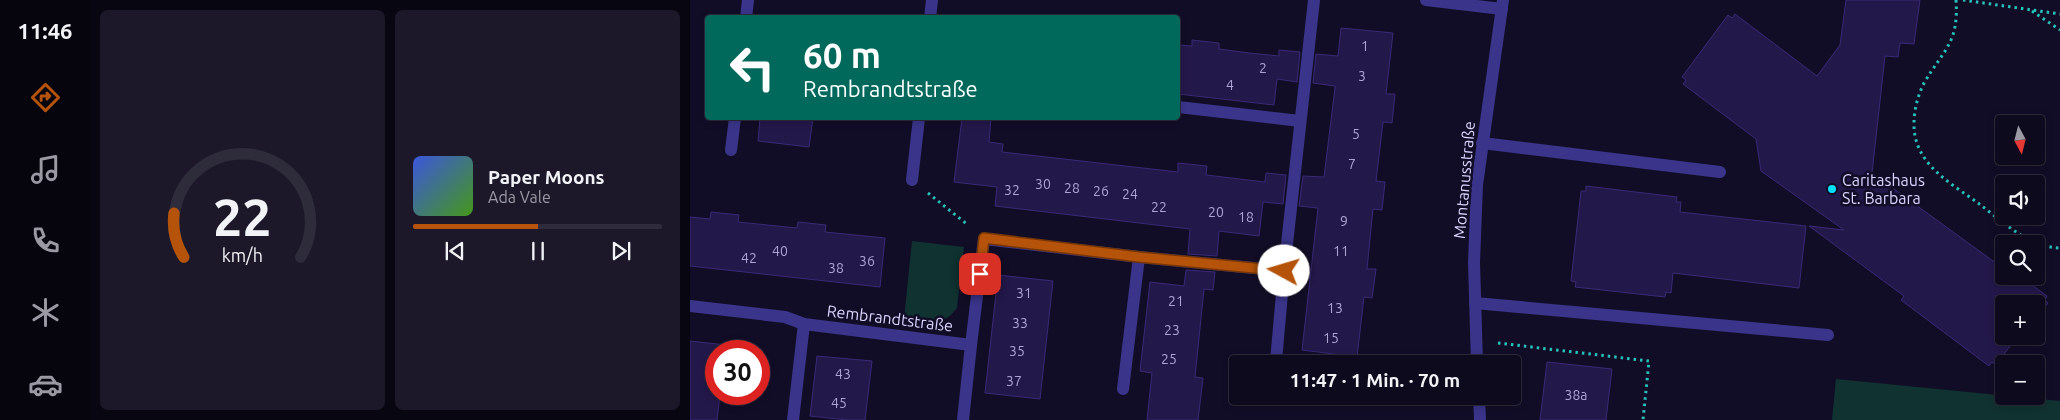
<!DOCTYPE html>
<html lang="de">
<meta charset="utf-8">
<style>
:root{--surface:#0e0a1d;--page:#1c182a;--text:#f1f3f6;--muted:#9b9aa4;--line:#2e2b3b;--accent:#b45309}
body{margin:0;font-family:Ubuntu,sans-serif;background:var(--page);color:var(--text);height:100vh;display:flex;flex-direction:column;font-size:19px;white-space:nowrap}
*{box-sizing:border-box;margin:0}
p{font-size:16px;color:var(--muted)}
.icon{flex:none;width:28px;height:28px;fill:none;stroke:currentColor;stroke-width:2;stroke-linecap:round;stroke-linejoin:round}
.map{position:relative;flex:1;overflow:hidden}
.side{display:flex;flex-direction:column;gap:10px;padding:10px;background:#080610;width:600px}
.side>*{flex:none}
.top-card{position:absolute;left:15px;top:15px;width:475px;height:105px;border-radius:5px;box-shadow:0 2px 8px #0003,0 0 0 1px var(--line);background:#00695c;color:#fff;overflow:hidden}
.needle{width:32px;rotate:173deg}
.tools{position:absolute;left:1305px;top:115px;display:grid;gap:10px}
.tools a{display:grid;place-items:center;width:50px;height:50px;border-radius:5px;background:var(--surface);box-shadow:0 2px 8px #0003,0 0 0 1px var(--line);font-size:25px}
.speed{position:absolute;left:15px;top:340px;display:flex;gap:10px;font-size:25px;font-weight:700;text-align:center}
.speed>*{display:grid;place-content:center;width:65px;height:65px;border-radius:50%;background:var(--surface);box-shadow:0 2px 8px #0003,0 0 0 1px var(--line);line-height:1}
.speed .limit{border:8px solid #d22;background:#fff;color:#111}
.pin{position:absolute;display:grid;place-items:center;width:42px;height:42px;color:#fff;margin:-21px;border-radius:10px;box-shadow:0 2px 8px #0006}
.me{position:absolute;width:55px;margin:-28px;rotate:276deg;stroke-linejoin:round;filter:drop-shadow(0 0 4px #0008)}
.turn{display:flex;align-items:center;gap:18px;height:105px;padding:0 15px;font-size:22px}
.turn .icon{width:65px;height:65px;stroke-width:2.5}
.turn b{display:block;font-size:35px;line-height:42px}
.side .widget{flex:1;display:flex;flex-direction:column;justify-content:center;gap:8px;min-width:0;padding:0 18px;border-radius:8px;background:var(--page)}
.side .dial{align-items:center;gap:0}
.dial svg{height:130px;overflow:visible;fill:none;stroke:var(--line);stroke-width:7;stroke-linecap:round;text-anchor:middle}
.dial text{fill:var(--text);stroke:none}
.song{display:flex;align-items:center;gap:15px}
.cover{width:60px;height:60px;border-radius:8px;background:linear-gradient(135deg,hsl(230 70% 55%),hsl(100 70% 35%))}
.played{height:5px;border-radius:2px;background:linear-gradient(90deg,var(--accent) 50%,var(--line) 50%)}
.keys{display:flex;justify-content:space-around;direction:ltr}
.side .tiles{flex:1;display:grid;gap:10px;grid-template-columns:repeat(2,1fr)}
.trip{position:absolute;left:539px;top:355px;width:292px;height:50px;border-radius:5px;background:var(--surface);box-shadow:0 2px 8px #0003,0 0 0 1px var(--line);font-weight:700;line-height:50px;text-align:center}
main{display:flex;flex:1;min-height:0}
.dock{display:flex;flex-direction:column;width:90px;justify-content:space-around;align-items:center;background:#06040c;color:var(--muted)}
.dock .icon{width:35px;height:35px}
.dock .current{color:var(--accent)}
.dock b{font-size:22px;color:var(--text)}
.map>svg:first-child{display:block}
.green{fill:#103231}
.building{fill:#23184a;stroke:#3a2977}
.lines{fill:none;stroke-linecap:round;stroke-linejoin:round}
.path{stroke:#26c1ba;stroke-width:3;stroke-dasharray:2.5 4;stroke-linecap:butt}
.lane{stroke:#3a358a;stroke-width:12}
.street{stroke:#3a358a;stroke-width:12}
.route-casing{stroke:#753606;stroke-width:12}
.route{stroke:#b45309;stroke-width:9}
.poi-dot{fill:#00e1ff;stroke:#120d27;stroke-width:2}
.labels{text-anchor:middle;dominant-baseline:central;stroke-width:5;stroke-linejoin:round;paint-order:stroke}
.number-label{font-size:14px;fill:#aca5d2}
.street-label{font-size:16px;fill:#dad4ff;stroke:#120d27}
.poi-label{font-size:16px;fill:#dad4ff;stroke:#120d27;text-anchor:start}
</style>
<main>
<nav class="dock">
<b>11:46</b>
<svg class="icon current" aria-label="directions" viewBox="0 0 24 24"><path d="M12 3l9 9-9 9-9-9zM9 14v-3h6M13 9l2 2-2 2"/></svg>
<svg class="icon" aria-label="music" viewBox="0 0 24 24"><path d="M9 18V5l10-2v13"/><circle cx="6" cy="18" r="3"/><circle cx="16" cy="16" r="3"/></svg>
<svg class="icon" aria-label="phone" viewBox="0 0 24 24"><path d="M5 4h4l2 5-3 2q2 4 5 5l2-3 5 2v4C11 20 4 13 5 4z"/></svg>
<svg class="icon" aria-label="climate" viewBox="0 0 24 24"><path d="M12 3v18M4 7l16 10M4 17L20 7"/></svg>
<svg class="icon" aria-label="car" viewBox="0 0 24 24"><path d="M5 17H2v-5l4-1 3-4h7l3 4 3 1v5h-3M9 17h6M6 11h13"/><circle cx="7" cy="17" r="2"/><circle cx="17" cy="17" r="2"/></svg>
</nav>
<section class="side">
<div class="tiles">
<div class="widget dial"><svg viewBox="0 0 100 80">
<path d="M14 69A42 42 0 1 1 86 69"/>
<path d="M14 69A42 42 0 0 1 8 42" stroke="#b45309"/>
<text x="50" y="56" font-size="32" font-weight="700">22</text>
<text x="50" y="72" font-size="11">km/h</text>
</svg></div>
<div class="widget">
<div class="song"><i class="cover"></i><div><b>Paper Moons</b><p>Ada Vale</p></div></div>
<div class="played"></div>
<div class="keys"><svg class="icon" aria-label="previous" viewBox="0 0 24 24"><path d="M18 5L8 12l10 7zM5 5v14"/></svg><svg class="icon" aria-label="pause" viewBox="0 0 24 24"><path d="M8 5v14M16 5v14"/></svg><svg class="icon" aria-label="next" viewBox="0 0 24 24"><path d="M6 5l10 7-10 7zM19 5v14"/></svg></div>
</div>
</div>
</section>
<div class="map">
<svg width="1370" height="420" viewBox="0 0 1370 420">
<rect width="100%" height="100%" fill="#120d27"/>
<g class="green">
<path d="M 222,241 L 274,247 L 267,308 L 260,316 L 253,320 L 242,322 L 214,319 Z"/>
<path d="M 1146,379 L 1370,401 L 1370,420 L 1142,420 Z"/>
</g>
<g class="building">
<path d="M 1156,0 L 1230,0 L 1224,44 L 1210,43 L 1208,57 L 1195,56 L 1182,173 L 1314,269 L 1314,276 L 1323,276 L 1329,280 L 1331,277 L 1357,296 L 1355,300 L 1358,303 L 1346,319 L 1346,304 L 1314,304 L 1314,336 L 1334,336 L 1330,341 L 1326,338 L 1306,365 L 1302,362 L 1299,366 L 1211,300 L 1214,296 L 1119,226 L 1154,230 L 1071,171 L 1066,139 L 993,84 L 996,80 L 992,77 L 1038,15 L 1042,18 L 1045,14 L 1127,76 L 1150,45 Z"/>
<path d="M 651,28 L 703,33 L 696,94 L 705,94 L 702,123 L 693,122 L 686,181 L 695,182 L 692,210 L 683,209 L 677,269 L 686,269 L 682,298 L 674,297 L 667,357 L 612,350 L 628,208 L 609,206 L 613,176 L 634,177 L 645,88 L 645,86 L 623,83 L 626,54 L 648,56 Z"/>
<path d="M 502,40 L 529,43 L 529,49 L 559,53 L 589,56 L 589,50 L 610,52 L 607,82 L 587,79 L 584,105 L 488,94 L 488,45 L 502,46 Z"/>
<path d="M 70,118 L 123,118 L 119,147 L 68,141 Z"/>
<path d="M 272,118 L 301,118 L 299,142 L 313,144 L 312,152 L 488,172 L 488,163 L 517,166 L 516,175 L 575,182 L 576,173 L 596,175 L 593,204 L 573,202 L 569,236 L 529,231 L 527,256 L 498,254 L 500,229 L 305,206 L 307,187 L 264,182 Z"/>
<path d="M 896,186 L 987,197 L 986,202 L 991,202 L 990,212 L 1116,226 L 1109,288 L 983,273 L 981,293 L 976,292 L 975,297 L 885,287 L 886,282 L 881,281 L 891,191 L 896,191 Z"/>
<path d="M 21,212 L 49,215 L 48,222 L 107,228 L 108,222 L 136,225 L 135,232 L 195,238 L 190,287 L 0,266 L 0,217 L 20,219 Z"/>
<path d="M 496,270 L 525,272 L 523,290 L 514,289 L 505,377 L 513,378 L 508,420 L 457,420 L 462,373 L 450,371 L 460,282 L 494,286 Z"/>
<path d="M 308,275 L 363,281 L 350,399 L 295,393 Z"/>
<path d="M 0,341 L 36,345 L 35,351 L 26,351 L 26,394 L 30,394 L 27,420 L 0,420 Z"/>
<path d="M 127,356 L 182,361 L 175,420 L 157,420 L 120,416 Z"/>
<path d="M 857,362 L 922,369 L 916,420 L 850,420 Z"/>
</g>
<g class="lines">
<g class="path">
<path d="M 1266,0 C 1269,43 1254,49 1234,83 C 1228,95 1224,110 1224,123 C 1223,163 1259,182 1288,203 C 1312,221 1338,247 1370,248"/>
<path d="M 1273,0 L 1370,14"/>
<path d="M 1342,11 L 1370,30"/>
<path d="M 238,193 L 278,225"/>
<path d="M 808,343 L 959,361 L 953,420"/>
</g>
<g class="lane">
<path d="M 56,18 L 58,0"/>
<path d="M 240,18 L 242,0"/>
<path d="M 488,107 L 610,121"/>
<path d="M 792,143 L 1030,172"/>
<path d="M 41,150 L 45,118"/>
<path d="M 222,180 L 229,118"/>
<path d="M 785,303 L 1138,335"/>
<path d="M 586,361 L 594,271"/>
<path d="M 103,420 L 114,324"/>
</g>
<g class="street">
<path d="M 736,0 L 812,9"/>
<path d="M 0,306 L 95,317 L 114,324 L 281,345 L 294,239 L 449,257 L 594,271 L 624,0"/>
<path d="M 787,364 L 784,262 L 787,185 L 813,0"/>
<path d="M 433,389 L 449,257"/>
<path d="M 789,396 L 790,420"/>
<path d="M 273,420 L 281,345"/>
</g>
</g>
<g class="lines">
<defs>
<path id="route" d="M 290,274 L 294,238 L 449,257 L 594,271"/>
</defs>
<use href="#route" class="route-casing"/>
<use href="#route" class="route"/>
</g>
<circle class="poi-dot" cx="1142" cy="189" r="5"/>
<g class="labels">
<g class="number-label">
<text x="675" y="46">1</text>
<text x="573" y="68">2</text>
<text x="672" y="76">3</text>
<text x="540" y="85">4</text>
<text x="666" y="134">5</text>
<text x="662" y="164">7</text>
<text x="353" y="184">30</text>
<text x="382" y="188">28</text>
<text x="322" y="190">32</text>
<text x="411" y="191">26</text>
<text x="440" y="194">24</text>
<text x="469" y="207">22</text>
<text x="526" y="212">20</text>
<text x="556" y="217">18</text>
<text x="654" y="221">9</text>
<text x="90" y="251">40</text>
<text x="651" y="251">11</text>
<text x="59" y="258">42</text>
<text x="177" y="261">36</text>
<text x="146" y="268">38</text>
<text x="334" y="293">31</text>
<text x="486" y="301">21</text>
<text x="645" y="308">13</text>
<text x="330" y="323">33</text>
<text x="482" y="330">23</text>
<text x="641" y="338">15</text>
<text x="327" y="351">35</text>
<text x="479" y="359">25</text>
<text x="153" y="374">43</text>
<text x="324" y="381">37</text>
<text x="886" y="395">38a</text>
<text x="149" y="403">45</text>
</g>
<g class="street-label">
<text transform="translate(774 180) rotate(-85)">Montanusstraße</text>
<text transform="translate(200 318) rotate(7)">Rembrandtstraße</text>
</g>
<g class="poi-label">
<text x="1152" y="180">Caritashaus<tspan x="1152" dy="18">St. Barbara</tspan></text>
</g>
</g>
</svg>
<div class="tools">
<a><svg class="needle" viewBox="-14 -14 28 28"><path d="M0-13l5 13h-10z" fill="#e53935"/><path d="M0 13l5-13h-10z" fill="#9b9aa4"/></svg></a>
<a><svg class="icon" aria-label="sound" viewBox="0 0 24 24"><path d="M4 9h4l5-4v14l-5-4H4zM17 9q2 3 0 6"/></svg></a>
<a><svg class="icon" aria-label="search" viewBox="0 0 24 24"><circle cx="10" cy="10" r="6"/><path d="M15 15l6 6"/></svg></a>
<a>+</a>
<a>−</a>
</div>
<div class="speed"><div class="limit">30</div></div>
<div class="pin" style="left:290px;top:274px;background:#d93025"><svg class="icon" aria-label="arrive" viewBox="0 0 24 24"><path d="M6 21V4h12l-3 4 3 4H6"/></svg></div>
<svg class="me" style="left:594px;top:271px" viewBox="-20 -20 40 40"><circle r="19" fill="#fff"/><path d="M0-13L10 11 0 6-10 11z" fill="#b45309"/></svg>
<div class="trip">11:47 · 1 Min. · 70 m</div>
<div class="top-card">
<div class="turn"><svg class="icon" aria-label="left" viewBox="0 0 24 24"><path d="M17 20v-9H6M10 6l-5 5 5 5"/></svg><div><b>60 m</b>Rembrandtstraße</div></div>
</div>
</div>
</main>
